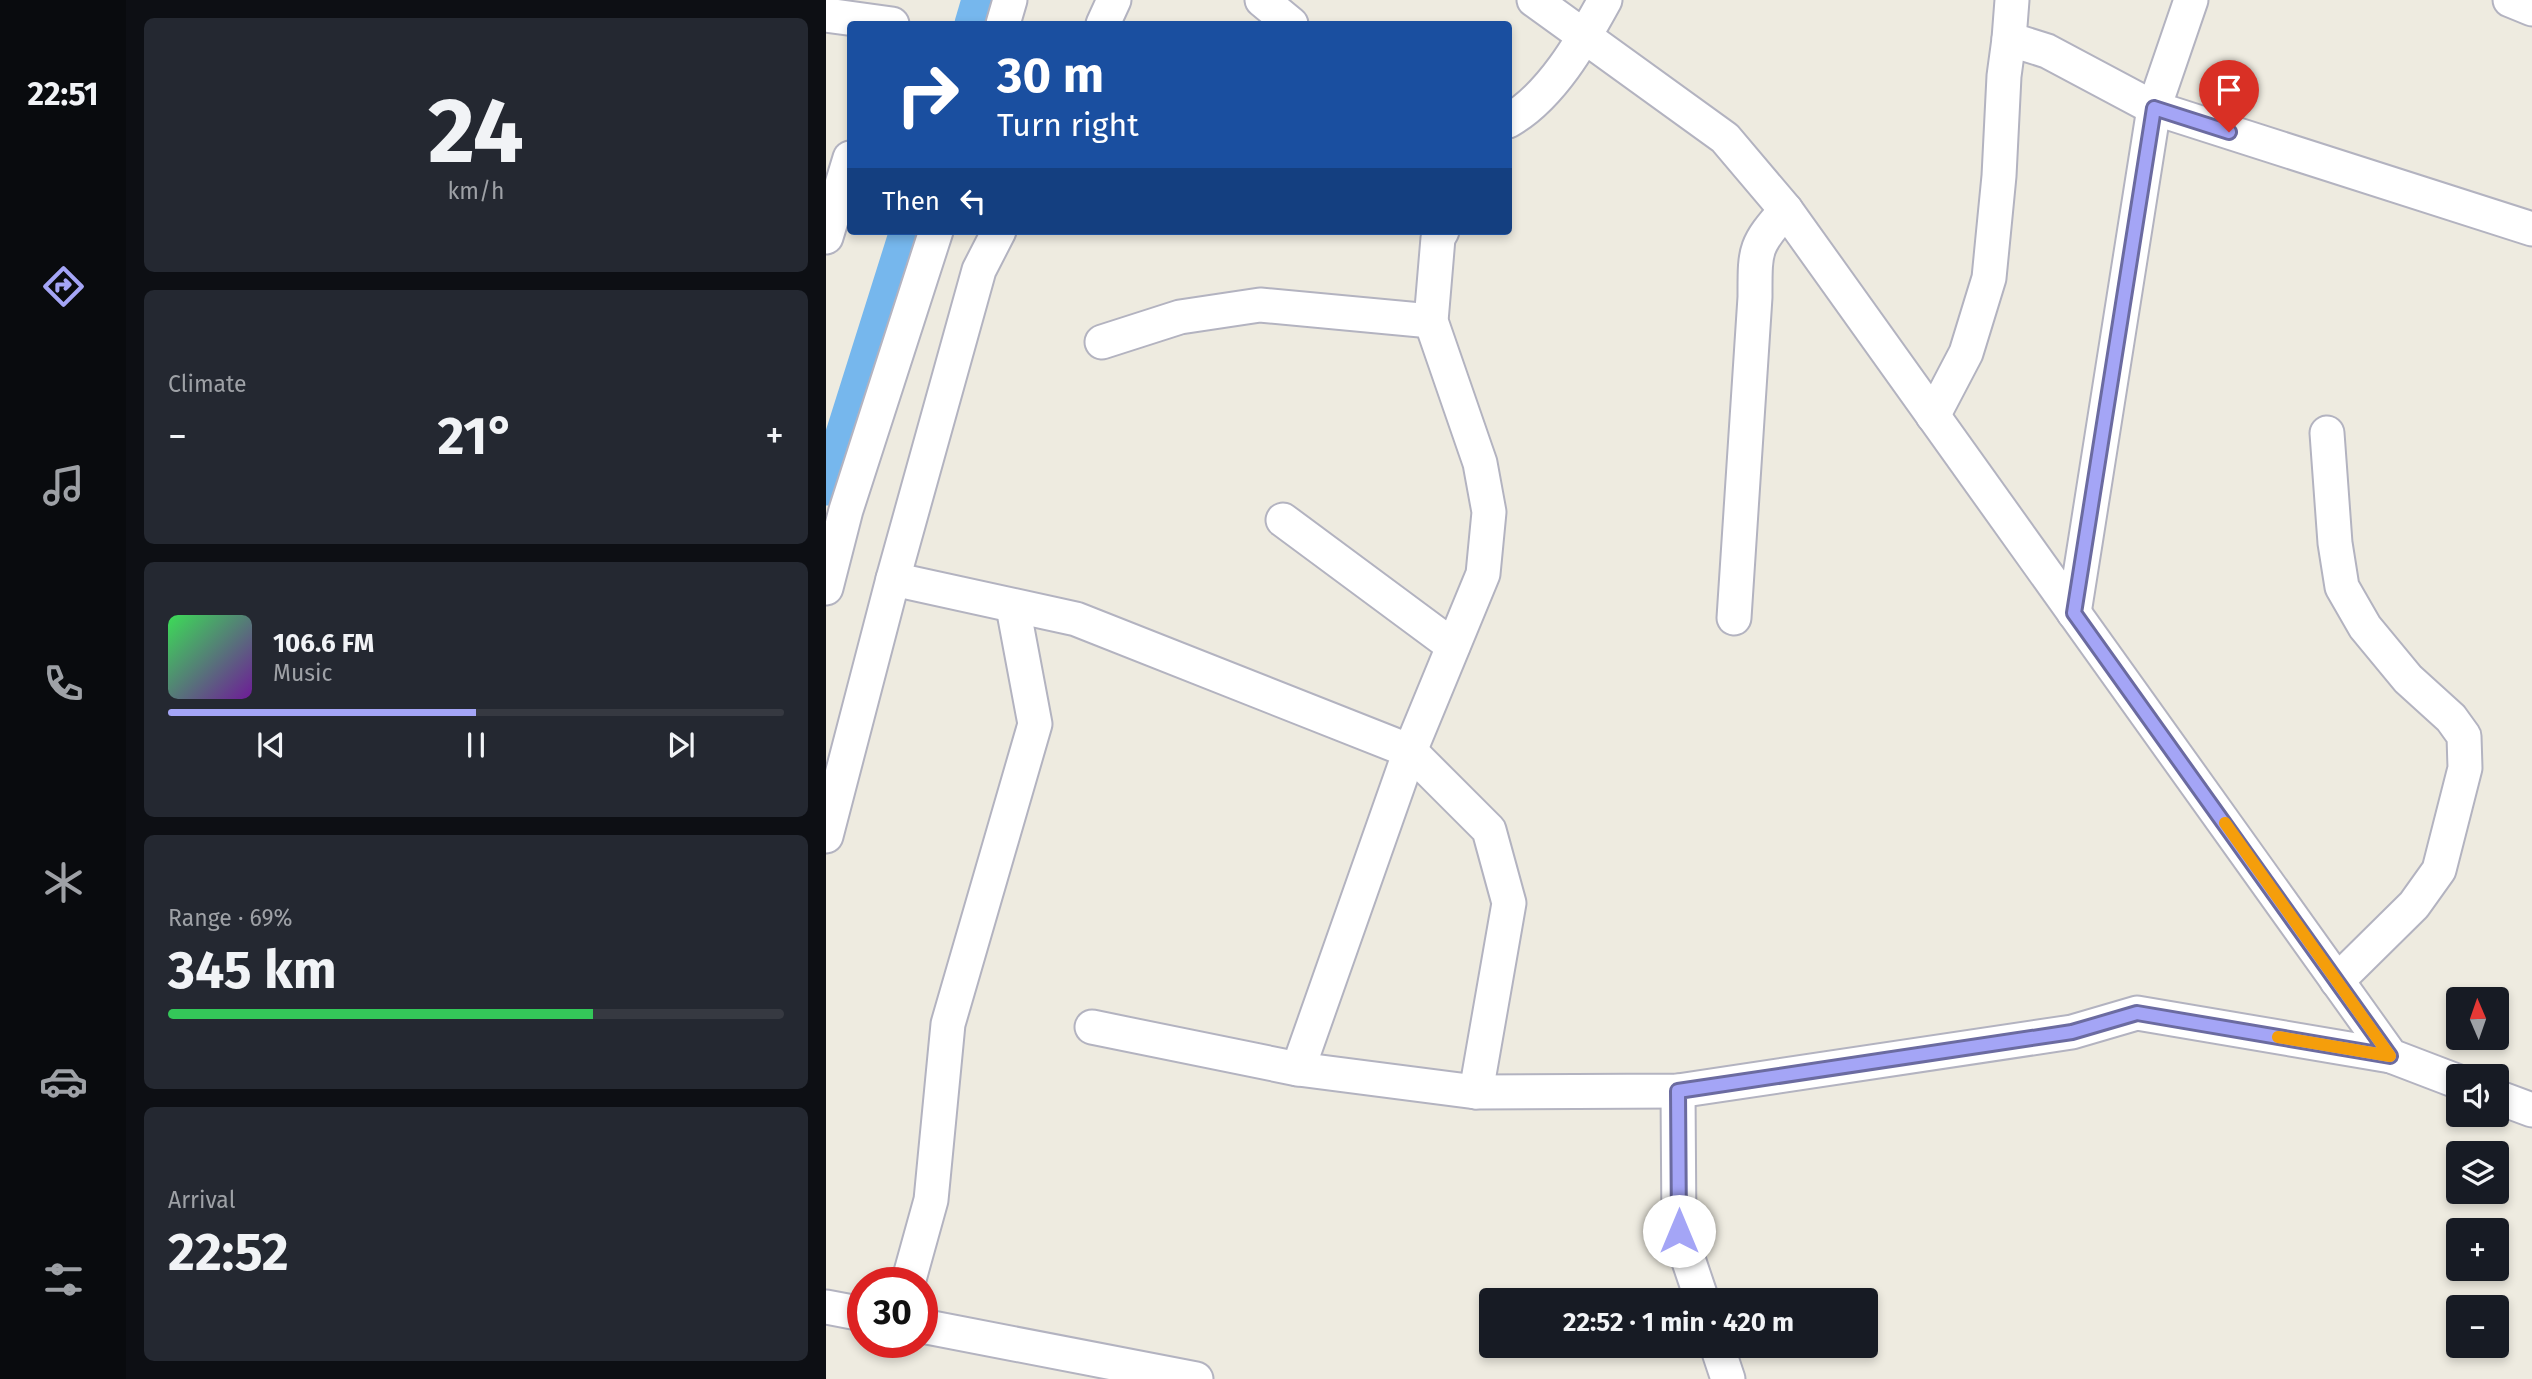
<!DOCTYPE html>
<meta charset="utf-8">
<style>
:root{--surface:#171b24;--page:#242831;--text:#f1f3f6;--muted:#9ea1a6;--line:#363941;--accent:#a4a5f6}
body{margin:0;font-family:"Fira Sans",sans-serif;background:var(--page);color:var(--text);height:100vh;display:flex;flex-direction:column;font-size:26px;white-space:nowrap}
*{box-sizing:border-box;margin:0}
p{font-size:23px;color:var(--muted)}
.icon{flex:none;width:38px;height:38px;fill:none;stroke:currentColor;stroke-width:2;stroke-linecap:round;stroke-linejoin:round}
.map{position:relative;flex:1;overflow:hidden}
.sheet{display:flex;flex-direction:column;gap:18px;padding:18px;background:#0d0f14;width:700px}
.sheet>*{flex:none}
.top-card{position:absolute;left:21px;top:21px;width:665px;height:214px;border-radius:7px;box-shadow:0 4px 10px #0003;background:#1a4fa0;color:#fff;overflow:hidden}
.needle{width:46px;rotate:358deg}
.controls{position:absolute;left:1620px;top:987px;display:grid;gap:14px}
.controls a{display:grid;place-items:center;width:63px;height:63px;border-radius:7px;background:var(--surface);box-shadow:0 4px 10px #0003;font-size:35px}
.speed{position:absolute;left:21px;top:1267px;display:flex;gap:14px;font-size:35px;font-weight:700;text-align:center}
.speed>*{display:grid;place-content:center;width:91px;height:91px;border-radius:50%;background:var(--surface);box-shadow:0 4px 10px #0003;line-height:1}
.speed .limit{border:10px solid #d22;background:#fff;color:#111}
.pin{position:absolute;display:grid;place-items:center;width:60px;height:60px;color:#fff;margin:-72px -30px;border-radius:50% 50% 50% 0;rotate:-45deg;box-shadow:0 0 7px #0007}
.pin .icon{rotate:45deg}
.me{position:absolute;width:77px;margin:-38px;rotate:0deg;stroke-linejoin:round;filter:drop-shadow(0 0 5px #0008)}
.turn{display:flex;align-items:center;gap:24px;height:147px;padding:0 35px;font-size:32px}
.turn .icon{width:91px;height:91px;stroke-width:2.5}
.turn b{display:block;font-size:49px;line-height:60px}
.then{display:flex;align-items:center;height:66px;padding:0 35px;background:#0003;gap:14px;font-size:26px}
.big{font-size:52px;font-weight:700;line-height:1.1}
.sheet .widget{flex:1;display:flex;flex-direction:column;justify-content:center;gap:10px;min-width:0;padding:0 24px;border-radius:10px;background:var(--page)}
.sheet .dial{align-items:center;gap:0}
.dial b{font-size:91px;line-height:1}
.song{display:flex;align-items:center;gap:21px}
.cover{width:84px;height:84px;border-radius:10px;background:linear-gradient(135deg,hsl(130 70% 55%),hsl(280 70% 35%))}
.played{height:7px;border-radius:4px;background:linear-gradient(90deg,var(--accent) 50%,var(--line) 50%)}
.keys{display:flex;justify-content:space-around;direction:ltr}
.heat{display:flex;justify-content:space-between;align-items:center;font-size:38px;direction:ltr}
.charge{height:10px;border-radius:5px;background:linear-gradient(90deg,#34c759 69%,var(--line) 0)}
.trip{position:absolute;left:653px;top:1288px;width:399px;height:70px;border-radius:7px;background:var(--surface);box-shadow:0 4px 10px #0003;font-weight:700;line-height:70px;text-align:center}
main{display:flex;flex:1;min-height:0}
.tabs{display:flex;flex-direction:column;width:126px;justify-content:space-around;align-items:center;background:#090b0e;color:var(--muted)}
.tabs .icon{width:49px;height:49px}
.tabs .current{color:var(--accent)}
.tabs b{font-size:32px;color:var(--text)}
.map>svg:first-child{display:block}
.lines{fill:none;stroke-linecap:round;stroke-linejoin:round}
.canal{stroke:#76b7ed;stroke-width:35}
.minor-casing{stroke:#b3b3c0;stroke-width:37}
.minor{stroke:#fff;stroke-width:33}
.route-casing{stroke:#6b6ba0;stroke-width:18}
.route{stroke:#a4a5f6;stroke-width:12}
.slow{stroke:#f59e0b;stroke-width:12}
</style>
<main>
<nav class="tabs">
<b>22:51</b>
<svg class="icon current" aria-label="directions" viewBox="0 0 24 24"><path d="M12 3l9 9-9 9-9-9zM9 14v-3h6M13 9l2 2-2 2"/></svg>
<svg class="icon" aria-label="music" viewBox="0 0 24 24"><path d="M9 18V5l10-2v13"/><circle cx="6" cy="18" r="3"/><circle cx="16" cy="16" r="3"/></svg>
<svg class="icon" aria-label="phone" viewBox="0 0 24 24"><path d="M5 4h4l2 5-3 2q2 4 5 5l2-3 5 2v4C11 20 4 13 5 4z"/></svg>
<svg class="icon" aria-label="climate" viewBox="0 0 24 24"><path d="M12 3v18M4 7l16 10M4 17L20 7"/></svg>
<svg class="icon" aria-label="car" viewBox="0 0 24 24"><path d="M5 17H2v-5l4-1 3-4h7l3 4 3 1v5h-3M9 17h6M6 11h13"/><circle cx="7" cy="17" r="2"/><circle cx="17" cy="17" r="2"/></svg>
<svg class="icon" aria-label="filters" viewBox="0 0 24 24"><path d="M4 7h16M4 17h16"/><circle cx="9" cy="7" r="2"/><circle cx="15" cy="17" r="2"/></svg>
</nav>
<section class="sheet">
<div class="widget dial"><b>24</b><p>km/h</p></div>
<div class="widget"><p>Climate</p>
<div class="heat"><a>−</a><b class="big">21°</b><a>+</a></div>
</div>
<div class="widget">
<div class="song"><i class="cover"></i><div><b>106.6 FM</b><p>Music</p></div></div>
<div class="played"></div>
<div class="keys"><svg class="icon" aria-label="previous" viewBox="0 0 24 24"><path d="M18 5L8 12l10 7zM5 5v14"/></svg><svg class="icon" aria-label="pause" viewBox="0 0 24 24"><path d="M8 5v14M16 5v14"/></svg><svg class="icon" aria-label="next" viewBox="0 0 24 24"><path d="M6 5l10 7-10 7zM19 5v14"/></svg></div>
</div>
<div class="widget"><p>Range · 69%</p><b class="big">345 km</b><div class="charge"></div></div>
<div class="widget"><p>Arrival</p><b class="big">22:52</b></div>
</section>
<div class="map">
<svg width="1706" height="1379" viewBox="0 0 1706 1379">
<rect width="100%" height="100%" fill="#eeebe0"/>
<g class="lines">
<g class="canal">
<path d="M 146,24 L 153,0"/>
<path d="M 0,488 L 81,231"/>
</g>
<defs>
<g id="minor">
<path d="M 436,0 L 465,24"/>
<path d="M 708,0 L 899,138 L 960,210 L 1565,1056 L 1633,1082"/>
<path d="M 1186,0 L 1183,39 L 1221,51 L 1328,108 L 1706,229"/>
<path d="M 1684,0 L 1706,9"/>
<path d="M 0,15 L 66,24"/>
<path d="M 177,24 L 184,0"/>
<path d="M 277,24 L 288,0"/>
<path d="M 682,121 C 725,97 756,42 779,0"/>
<path d="M 0,237 L 24,158"/>
<path d="M 276,342 L 354,317 L 434,305 L 605,321"/>
<path d="M 1107,416 L 1140,353 L 1163,278 L 1173,176 L 1178,76 L 1183,39"/>
<path d="M 1501,433 L 1509,543 L 1516,587 L 1539,627 L 1582,679 L 1625,718 L 1638,736 L 1639,768 L 1613,870 L 1588,905 L 1511,981"/>
<path d="M 457,520 L 627,646"/>
<path d="M 67,579 L 250,619 L 584,751 L 663,830 L 683,903 L 650,1092"/>
<path d="M 0,588 L 20,510 L 110,231"/>
<path d="M 1248,613 L 1328,108 L 1365,0"/>
<path d="M 908,618 L 929,297 C 929,249 928,246 960,210"/>
<path d="M 0,836 L 67,579 L 153,270 L 173,231"/>
<path d="M 266,1027 L 472,1069 L 650,1092 L 852,1091 L 1246,1032 L 1311,1013 L 1565,1056"/>
<path d="M 472,1069 L 584,751 L 657,574 L 663,512 L 654,463 L 605,321 L 612,238 L 616,231"/>
<path d="M 852,1091 L 853,1232 L 876,1300"/>
<path d="M 1671,1097 L 1706,1110"/>
<path d="M 82,1283 L 105,1200 L 122,1024 L 209,724 L 187,607"/>
<path d="M 0,1307 L 37,1314"/>
<path d="M 96,1326 L 370,1379"/>
<path d="M 891,1346 L 902,1379"/>
</g>
</defs>
<use href="#minor" class="minor-casing"/>
<use href="#minor" class="minor"/>
</g>
<g class="lines">
<defs>
<path id="route" d="M 853,1231 L 852,1091 L 1246,1032 L 1311,1013 L 1564,1056 L 1248,613 L 1328,108 L 1403,132"/>
</defs>
<use href="#route" class="route-casing"/>
<use href="#route" class="route"/>
<path class="slow" d="M 1399,823 L 1564,1056 L 1452,1037"/>
</g>
</svg>
<div class="controls">
<a><svg class="needle" viewBox="-14 -14 28 28"><path d="M0-13l5 13h-10z" fill="#e53935"/><path d="M0 13l5-13h-10z" fill="#9ea1a6"/></svg></a>
<a><svg class="icon" aria-label="sound" viewBox="0 0 24 24"><path d="M4 9h4l5-4v14l-5-4H4zM17 9q2 3 0 6"/></svg></a>
<a><svg class="icon" aria-label="layers" viewBox="0 0 24 24"><path d="M12 4l9 5-9 5-9-5zM3 14l9 5 9-5"/></svg></a>
<a>+</a>
<a>−</a>
</div>
<div class="speed"><div class="limit">30</div></div>
<div class="pin" style="left:1403px;top:132px;background:#d93025"><svg class="icon" aria-label="arrive" viewBox="0 0 24 24"><path d="M6 21V4h12l-3 4 3 4H6"/></svg></div>
<svg class="me" style="left:853px;top:1231px" viewBox="-20 -20 40 40"><circle r="19" fill="#fff"/><path d="M0-13L10 11 0 6-10 11z" fill="#a4a5f6"/></svg>
<div class="trip">22:52 · 1 min · 420 m</div>
<div class="top-card">
<div class="turn"><svg class="icon" aria-label="right" viewBox="0 0 24 24"><path d="M7 20v-9h11M14 6l5 5-5 5"/></svg><div><b>30 m</b>Turn right</div></div>
<div class="then">Then<svg class="icon" aria-label="left" viewBox="0 0 24 24"><path d="M17 20v-9H6M10 6l-5 5 5 5"/></svg></div>
</div>
</div>
</main>
